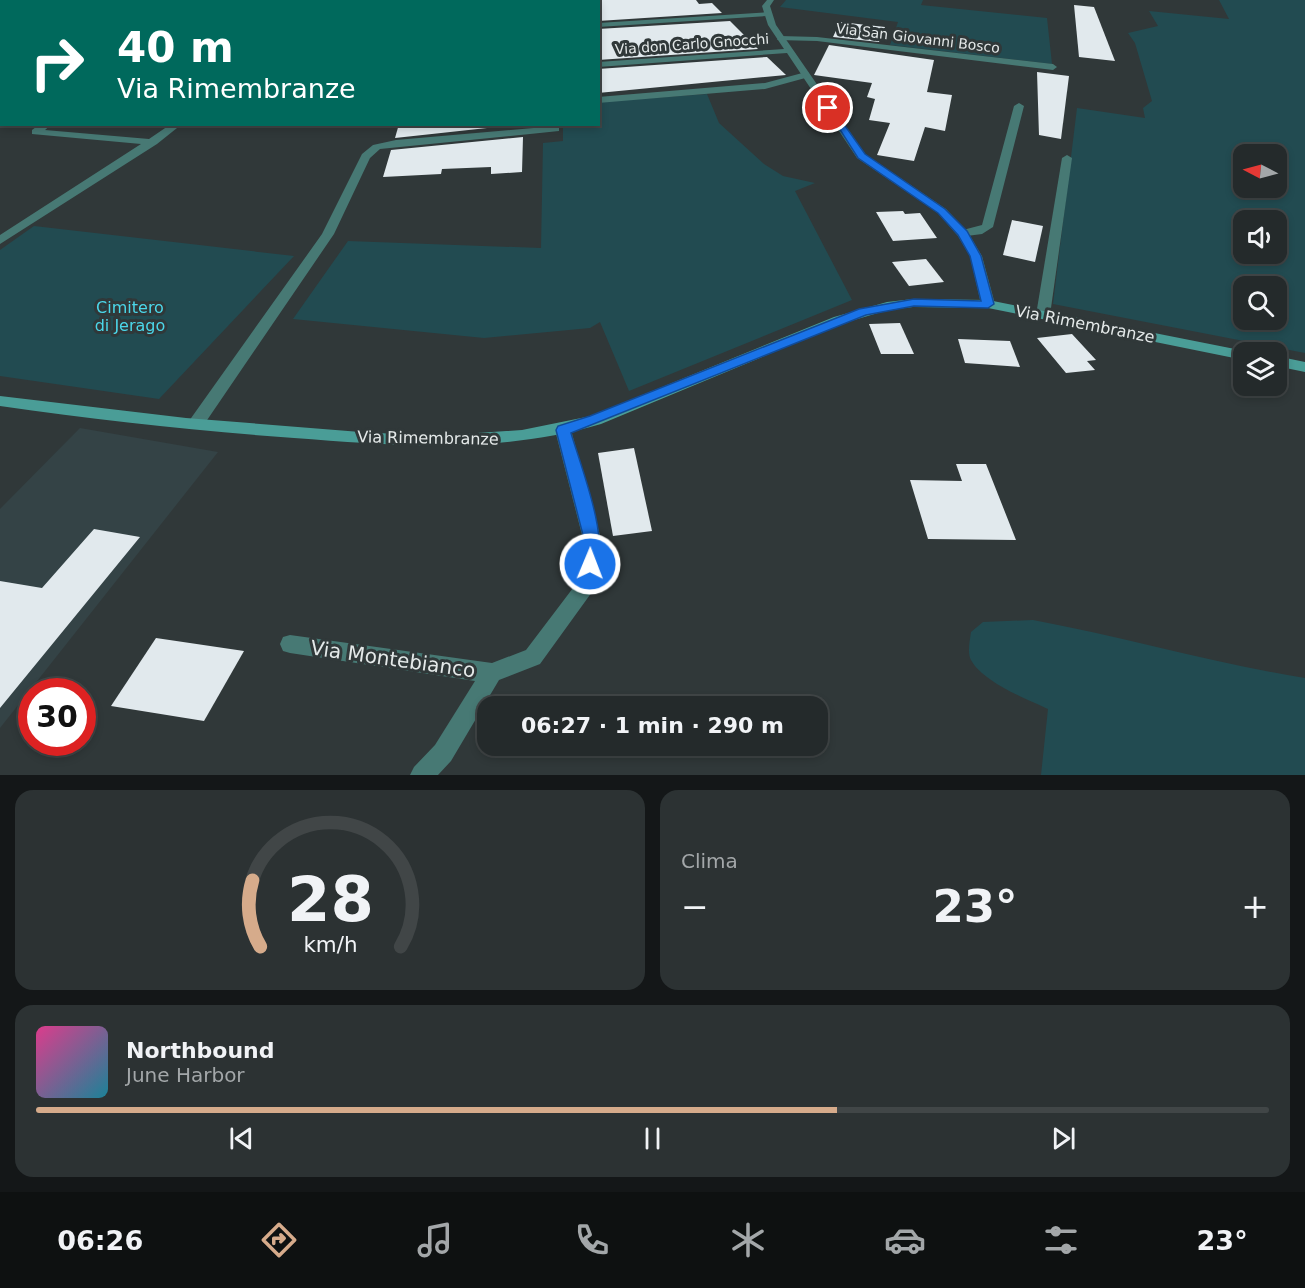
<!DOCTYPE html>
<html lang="it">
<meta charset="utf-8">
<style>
:root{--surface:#242a2b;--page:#2c3233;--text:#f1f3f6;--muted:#a3a7a9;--line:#414647;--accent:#d6ab8b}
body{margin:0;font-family:"DejaVu Sans",sans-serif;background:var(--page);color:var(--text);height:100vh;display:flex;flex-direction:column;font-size:22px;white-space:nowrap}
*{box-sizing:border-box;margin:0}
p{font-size:20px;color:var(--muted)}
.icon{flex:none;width:33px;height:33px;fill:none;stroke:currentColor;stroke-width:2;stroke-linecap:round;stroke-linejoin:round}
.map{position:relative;height:775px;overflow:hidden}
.sheet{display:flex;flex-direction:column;gap:15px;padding:15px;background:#141718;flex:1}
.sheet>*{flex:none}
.banner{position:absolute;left:0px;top:0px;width:600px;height:126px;box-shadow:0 3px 9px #0003,0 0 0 2px var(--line);background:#00695c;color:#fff;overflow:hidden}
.needle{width:39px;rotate:276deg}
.controls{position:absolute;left:1233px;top:144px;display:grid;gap:12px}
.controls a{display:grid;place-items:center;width:54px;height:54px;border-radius:12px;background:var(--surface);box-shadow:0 3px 9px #0003,0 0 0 2px var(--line);font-size:30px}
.speed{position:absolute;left:18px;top:678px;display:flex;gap:12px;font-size:30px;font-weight:700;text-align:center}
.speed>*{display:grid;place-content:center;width:78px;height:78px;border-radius:50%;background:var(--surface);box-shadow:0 3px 9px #0003,0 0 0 2px var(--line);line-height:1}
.speed .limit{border:9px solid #d22;background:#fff;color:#111}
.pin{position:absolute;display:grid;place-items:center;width:51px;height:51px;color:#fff;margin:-26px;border:3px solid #fff;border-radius:50%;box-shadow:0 2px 6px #0007}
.me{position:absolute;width:66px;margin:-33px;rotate:1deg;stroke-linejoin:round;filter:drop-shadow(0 0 4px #0008)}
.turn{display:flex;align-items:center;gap:21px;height:126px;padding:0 18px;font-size:27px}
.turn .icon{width:78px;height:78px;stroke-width:2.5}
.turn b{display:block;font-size:42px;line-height:51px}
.big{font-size:45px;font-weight:700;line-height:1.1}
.sheet .widget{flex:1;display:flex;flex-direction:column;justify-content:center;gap:9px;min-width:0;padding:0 21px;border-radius:18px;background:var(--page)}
.sheet .dial{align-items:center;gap:0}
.dial svg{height:156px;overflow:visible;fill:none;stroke:var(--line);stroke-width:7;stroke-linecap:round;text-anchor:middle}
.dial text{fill:var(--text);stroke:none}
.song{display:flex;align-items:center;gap:18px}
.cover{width:72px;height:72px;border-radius:9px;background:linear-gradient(135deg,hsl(330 70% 55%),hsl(190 70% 35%))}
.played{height:6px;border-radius:3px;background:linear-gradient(90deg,var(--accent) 65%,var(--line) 65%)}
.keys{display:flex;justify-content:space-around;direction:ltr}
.heat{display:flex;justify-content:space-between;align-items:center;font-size:33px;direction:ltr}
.sheet .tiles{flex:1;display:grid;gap:15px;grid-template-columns:1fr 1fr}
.widget:last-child{grid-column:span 2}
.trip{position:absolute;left:477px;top:696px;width:351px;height:60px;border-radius:18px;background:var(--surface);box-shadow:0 3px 9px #0003,0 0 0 2px var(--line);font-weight:700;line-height:60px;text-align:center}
.menu{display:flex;height:96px;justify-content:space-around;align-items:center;background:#0e1111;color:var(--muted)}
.menu .icon{width:42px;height:42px}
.menu .selected{color:var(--accent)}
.menu b{font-size:27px;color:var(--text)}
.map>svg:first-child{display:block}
.built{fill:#344346}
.green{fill:#224b51;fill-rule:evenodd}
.building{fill:#e1e9ed}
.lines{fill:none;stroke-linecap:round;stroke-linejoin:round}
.lane{fill:#477974;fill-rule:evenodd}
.street{fill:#477974;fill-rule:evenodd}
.secondary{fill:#4a9d97;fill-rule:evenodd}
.route{fill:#1a73e8;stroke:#114b97;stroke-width:1.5}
.labels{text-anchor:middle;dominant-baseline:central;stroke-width:6;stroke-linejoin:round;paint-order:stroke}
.far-street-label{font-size:14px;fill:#e4e9e9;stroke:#303839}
.park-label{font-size:16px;fill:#4bd7e9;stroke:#303839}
.street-label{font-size:16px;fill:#e4e9e9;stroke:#303839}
.near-street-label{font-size:20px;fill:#e4e9e9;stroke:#303839}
</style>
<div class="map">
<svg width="1305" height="775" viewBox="0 0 1305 775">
<rect width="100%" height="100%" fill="#303839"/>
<path class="built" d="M 80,428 L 218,452 L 0,728 L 0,509 Z"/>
<g class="green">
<path d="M 786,0 L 923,0 L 921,5 L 1047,18 L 1052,64 L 890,45 L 898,22 L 780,7 Z"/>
<path d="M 1219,0 L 1305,0 L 1305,353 L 1053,304 L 1077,108 L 1145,118 L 1143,108 L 1152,101 L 1135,43 L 1128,33 L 1158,26 L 1149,11 L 1229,19 ZM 1244,154 L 1276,154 L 1276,188 L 1244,188 ZM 1244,220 L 1276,220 L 1276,254 L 1244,254 ZM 1244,286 L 1276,286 L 1276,320 L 1244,320 Z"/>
<path d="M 707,94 L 719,123 L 764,164 L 783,176 L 815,183 L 795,191 L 852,300 L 629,391 L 600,322 L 590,328 L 484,338 L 293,319 L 348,241 L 541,248 L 543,143 L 563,141 L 563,125 L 598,124 L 599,102 Z"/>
<path d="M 34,226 L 294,256 L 159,399 L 0,376 L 0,250 Z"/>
<path d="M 1033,620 C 1124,637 1213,663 1305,678 L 1305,775 L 1041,775 L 1048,709 C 1026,699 983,682 971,660 C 967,653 970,640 971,632 L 983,622 Z"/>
</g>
<g class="building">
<path d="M 598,0 L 696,0 L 699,4 L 712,3 L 722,13 L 598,21 Z"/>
<path d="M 1074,5 L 1094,7 L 1115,61 L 1079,57 Z"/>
<path d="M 730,21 L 758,49 L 598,60 L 598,29 Z"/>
<path d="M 840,22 L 885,27 L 879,42 L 833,37 Z"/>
<path d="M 829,45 L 934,60 L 927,92 L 952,95 L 945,131 L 925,127 L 914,161 L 877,155 L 890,123 L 869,120 L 875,99 L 867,97 L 872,83 L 814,75 Z"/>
<path d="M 767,57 L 786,75 L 598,93 L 598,69 Z"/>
<path d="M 1037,72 L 1069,76 L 1061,139 L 1039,135 Z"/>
<path d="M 399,124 L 524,124 L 395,138 Z"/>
<path d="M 523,137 L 522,172 L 491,174 L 491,167 L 442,169 L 441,174 L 383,177 L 391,150 Z"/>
<path d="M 903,211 L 905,214 L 920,213 L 937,238 L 893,241 L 876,212 Z"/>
<path d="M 1012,220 L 1043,226 L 1035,262 L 1003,255 Z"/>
<path d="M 926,259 L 944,282 L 909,286 L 892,262 Z"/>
<path d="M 900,323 L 914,354 L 881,354 L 869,324 Z"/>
<path d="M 1072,334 L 1096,360 L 1087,361 L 1095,370 L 1066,373 L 1037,338 Z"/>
<path d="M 958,339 L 1010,341 L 1020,367 L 965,363 Z"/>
<path d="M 634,448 L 652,531 L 613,536 L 598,453 Z"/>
<path d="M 956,464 L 986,464 L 1016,540 L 928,539 L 910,480 L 962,481 Z"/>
<path d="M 94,529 L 140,537 L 0,708 L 0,581 L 42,588 Z"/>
<path d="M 156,638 L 244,651 L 204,721 L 111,706 Z"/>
</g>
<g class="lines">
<g class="lane">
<path d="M 169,0 L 175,0 L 168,2 Z"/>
<path d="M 770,12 L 767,16 L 598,27 L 598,23 Z"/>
<path d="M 780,36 L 817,37 L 1053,64 L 1057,67 L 1053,70 L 817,41 L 777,40 Z"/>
<path d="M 806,72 L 809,73 L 809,77 L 765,89 L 598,103 L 598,97 L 765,83 Z"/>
<path d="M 1019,103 L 1024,106 L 993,227 L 982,234 L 959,237 L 959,231 L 982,225 L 1014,106 Z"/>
<path d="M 1067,155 L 1072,158 L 1050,315 L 1043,319 L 1036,315 L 1062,158 Z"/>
</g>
<g class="street">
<path d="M 340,0 L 347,0 L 339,2 Z"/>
<path d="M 440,0 L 472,0 L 437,2 Z"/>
<path d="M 767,0 L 774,0 L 770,6 L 776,25 L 865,154 L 946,209 L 967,231 L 982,256 L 995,304 L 993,307 L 983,307 L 981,304 L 970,256 L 958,236 L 938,213 L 857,158 L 787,53 L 598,67 L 598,62 L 784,49 L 768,25 L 762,6 Z"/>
<rect x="0" y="28" width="2" height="4"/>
<path d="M 0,72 L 2,72 L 0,78 Z"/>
<path d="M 0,108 L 2,109 L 2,115 L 0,114 Z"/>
<path d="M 40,124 L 52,124 L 45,130 L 149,139 L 171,124 L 182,124 L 157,144 L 0,244 L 0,235 L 141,144 L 32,134 L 32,130 Z"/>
<path d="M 556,126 L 559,127 L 559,131 L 380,149 L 370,158 L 334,234 L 201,429 L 189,429 L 187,425 L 189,421 L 322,234 L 362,154 L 373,145 L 396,140 Z"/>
<path d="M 563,424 L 569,426 L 571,430 L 600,535 L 599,564 L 592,592 L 540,664 L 499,680 L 451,761 L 438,775 L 410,775 L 414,767 L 435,745 L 475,681 L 290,653 L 283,651 L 280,644 L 283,637 L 290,635 L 492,663 L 526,650 L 573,588 L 581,564 L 582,535 L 555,430 L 557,426 Z"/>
</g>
<g class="secondary">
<path d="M 913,299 L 988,300 L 1250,352 L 1244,352 L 1244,360 L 988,308 L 913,307 L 888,310 L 844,323 L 601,424 C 499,454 398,446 294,438 C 196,431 98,420 0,406 L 0,396 L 186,418 L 373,433 L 448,435 L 522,430 L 591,416 L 834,317 L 887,302 Z"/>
<path d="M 1276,356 L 1305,362 L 1305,372 L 1276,366 Z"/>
</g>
</g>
<path class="route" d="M 825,106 L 831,106 L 865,154 L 945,209 L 967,231 L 981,256 L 994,304 L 988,308 L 914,306 L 866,315 L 571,433 C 580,464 610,540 596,569 L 590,571 L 584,569 L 581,564 L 583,535 L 556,430 L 558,426 L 590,416 L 859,309 L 914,299 L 981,301 L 970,256 L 958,235 L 938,213 L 858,158 Z"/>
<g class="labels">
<g class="far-street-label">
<text transform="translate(918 38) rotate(7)">Via San Giovanni Bosco</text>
<text transform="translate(692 44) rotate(-4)">Via don Carlo Gnocchi</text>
</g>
<g class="park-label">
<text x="130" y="307">Cimitero<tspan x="130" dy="18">di Jerago</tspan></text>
</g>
<g class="street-label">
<text transform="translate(1085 324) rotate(11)">Via Rimembranze</text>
<text transform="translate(428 438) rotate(1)">Via Rimembranze</text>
</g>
<g class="near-street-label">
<text transform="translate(393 659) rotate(8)">Via Montebianco</text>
</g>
</g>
</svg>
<div class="controls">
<a><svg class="needle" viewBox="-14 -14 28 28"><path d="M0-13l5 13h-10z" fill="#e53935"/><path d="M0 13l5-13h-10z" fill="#a3a7a9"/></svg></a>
<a><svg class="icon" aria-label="sound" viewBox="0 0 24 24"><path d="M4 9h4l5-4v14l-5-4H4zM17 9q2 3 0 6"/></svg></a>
<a><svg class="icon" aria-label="search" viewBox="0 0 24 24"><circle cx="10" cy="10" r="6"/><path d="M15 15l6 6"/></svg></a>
<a><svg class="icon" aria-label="layers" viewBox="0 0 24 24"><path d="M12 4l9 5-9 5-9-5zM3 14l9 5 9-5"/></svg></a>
</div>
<div class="speed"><div class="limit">30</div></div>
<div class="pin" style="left:828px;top:108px;background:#d93025"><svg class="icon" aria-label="arrive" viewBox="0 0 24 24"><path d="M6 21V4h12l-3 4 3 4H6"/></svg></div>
<svg class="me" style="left:590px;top:564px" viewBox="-20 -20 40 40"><circle r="17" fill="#1a73e8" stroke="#fff" stroke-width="3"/><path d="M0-11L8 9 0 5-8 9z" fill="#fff"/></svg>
<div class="trip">06:27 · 1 min · 290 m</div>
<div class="banner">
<div class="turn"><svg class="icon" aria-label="right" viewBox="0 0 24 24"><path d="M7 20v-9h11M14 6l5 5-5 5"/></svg><div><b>40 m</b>Via Rimembranze</div></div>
</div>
</div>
<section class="sheet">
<div class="tiles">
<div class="widget dial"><svg viewBox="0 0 100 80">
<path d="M14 69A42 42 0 1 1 86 69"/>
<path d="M14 69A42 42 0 0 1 10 35" stroke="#d6ab8b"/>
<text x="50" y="56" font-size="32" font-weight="700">28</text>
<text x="50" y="72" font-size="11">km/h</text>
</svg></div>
<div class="widget"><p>Clima</p>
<div class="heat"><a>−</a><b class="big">23°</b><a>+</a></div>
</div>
<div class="widget">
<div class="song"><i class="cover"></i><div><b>Northbound</b><p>June Harbor</p></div></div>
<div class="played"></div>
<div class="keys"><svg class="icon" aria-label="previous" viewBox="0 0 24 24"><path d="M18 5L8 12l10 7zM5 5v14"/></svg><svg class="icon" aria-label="pause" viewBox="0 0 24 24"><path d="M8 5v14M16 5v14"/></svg><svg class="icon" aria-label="next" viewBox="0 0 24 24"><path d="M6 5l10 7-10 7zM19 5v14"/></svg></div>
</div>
</div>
</section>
<nav class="menu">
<b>06:26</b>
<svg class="icon selected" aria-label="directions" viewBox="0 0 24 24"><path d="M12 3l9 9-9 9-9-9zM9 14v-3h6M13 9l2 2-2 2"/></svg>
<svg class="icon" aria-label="music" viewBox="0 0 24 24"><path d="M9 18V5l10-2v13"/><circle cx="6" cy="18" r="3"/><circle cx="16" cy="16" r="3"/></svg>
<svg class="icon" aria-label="phone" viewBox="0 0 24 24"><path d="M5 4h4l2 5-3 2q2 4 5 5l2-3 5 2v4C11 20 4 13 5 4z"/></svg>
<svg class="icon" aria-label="climate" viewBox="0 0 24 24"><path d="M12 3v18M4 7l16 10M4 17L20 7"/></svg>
<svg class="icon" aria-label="car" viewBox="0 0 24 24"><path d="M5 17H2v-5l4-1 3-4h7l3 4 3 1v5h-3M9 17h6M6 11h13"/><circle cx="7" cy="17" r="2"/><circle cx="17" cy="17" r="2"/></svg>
<svg class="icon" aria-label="filters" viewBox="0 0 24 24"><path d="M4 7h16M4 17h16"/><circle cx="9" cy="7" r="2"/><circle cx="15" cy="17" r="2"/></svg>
<b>23°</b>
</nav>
